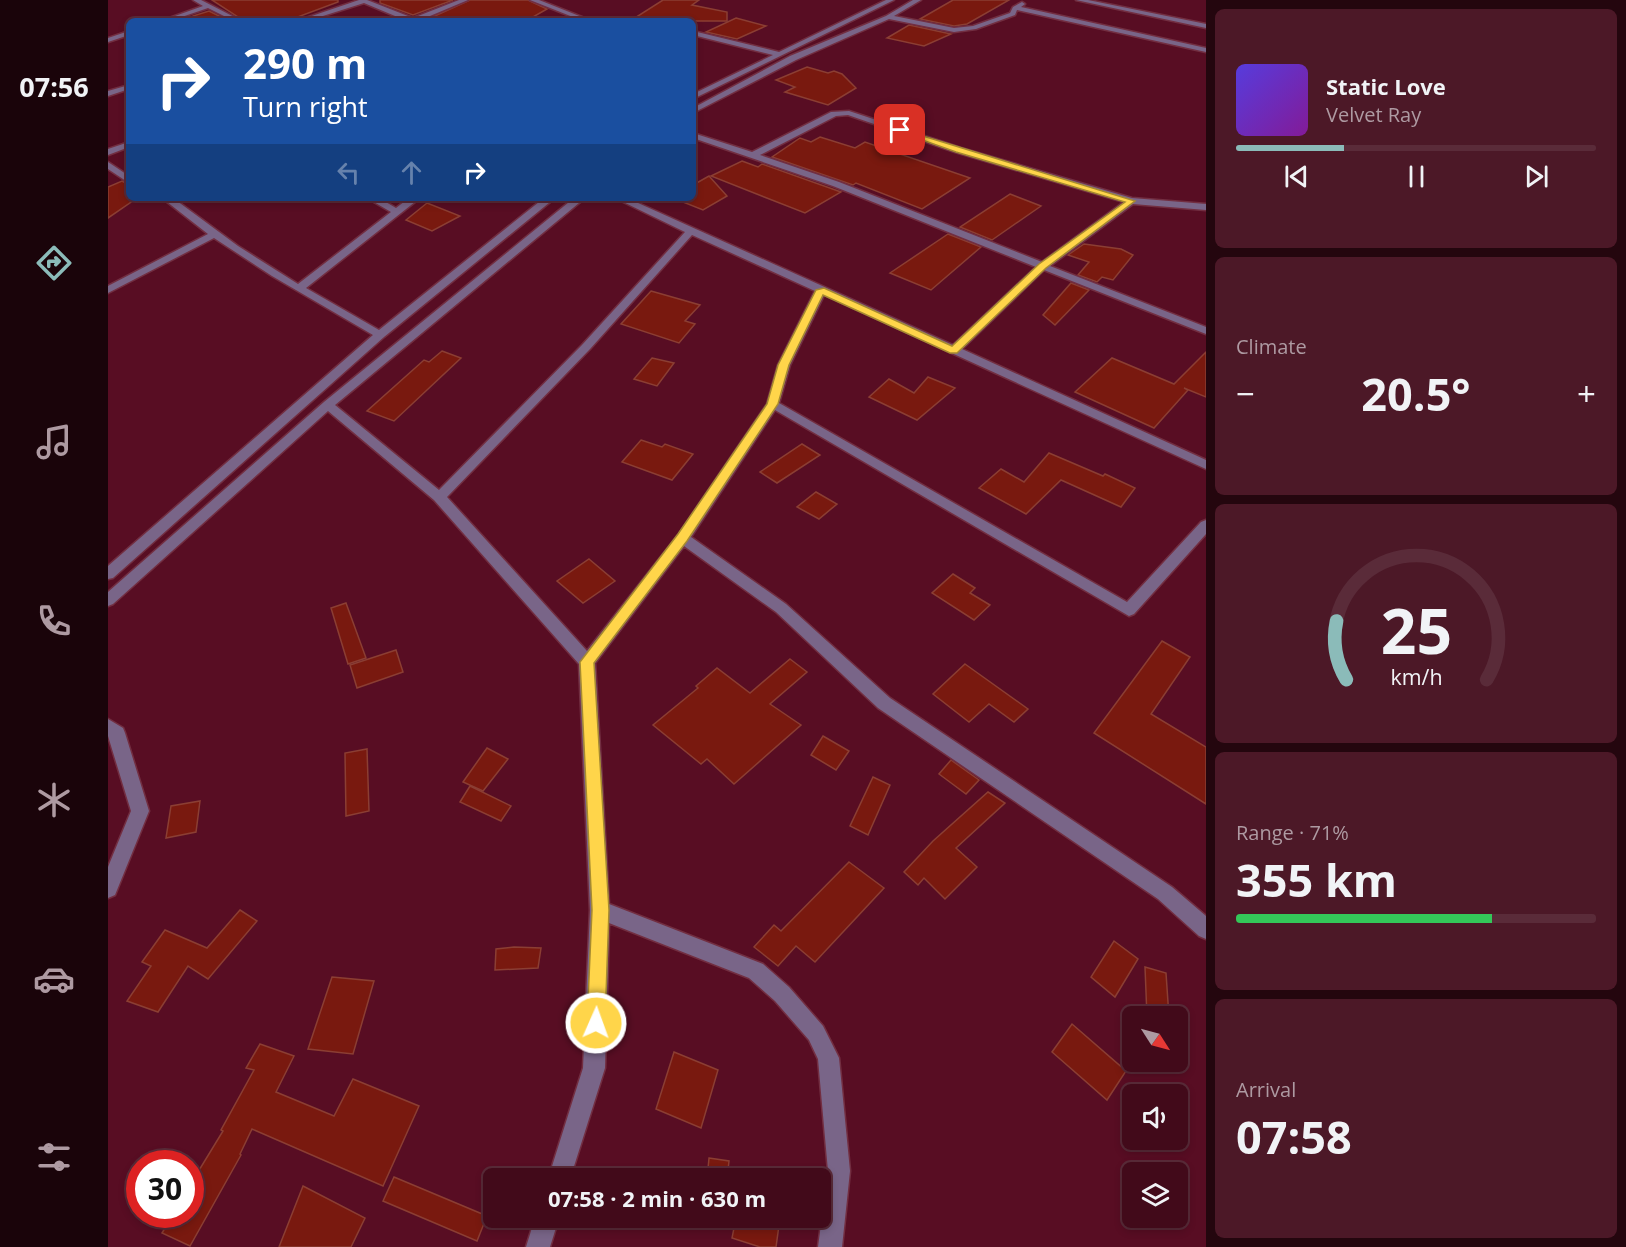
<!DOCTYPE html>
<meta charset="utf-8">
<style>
:root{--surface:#420a1a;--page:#4c1827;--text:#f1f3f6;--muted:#ae9aa2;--line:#5a2b39;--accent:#8bbbb9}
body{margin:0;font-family:"Open Sans",sans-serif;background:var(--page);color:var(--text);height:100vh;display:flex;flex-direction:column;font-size:22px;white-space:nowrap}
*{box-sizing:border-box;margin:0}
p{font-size:20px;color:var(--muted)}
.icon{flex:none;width:33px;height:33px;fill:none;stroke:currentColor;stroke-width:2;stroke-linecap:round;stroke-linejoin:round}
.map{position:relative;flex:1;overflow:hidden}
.drawer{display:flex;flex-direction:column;gap:9px;padding:9px;background:#24060e;width:420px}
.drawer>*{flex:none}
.top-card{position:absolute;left:18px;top:18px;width:570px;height:183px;border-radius:9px;box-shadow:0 3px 9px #0003,0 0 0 2px var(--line);background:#1a4fa0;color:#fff;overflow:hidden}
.needle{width:39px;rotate:126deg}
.tools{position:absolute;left:1014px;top:1006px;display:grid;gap:12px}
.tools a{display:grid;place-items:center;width:66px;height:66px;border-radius:9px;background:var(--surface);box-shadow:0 3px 9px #0003,0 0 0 2px var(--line);font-size:30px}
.speed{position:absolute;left:18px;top:1150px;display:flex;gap:12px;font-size:30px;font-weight:700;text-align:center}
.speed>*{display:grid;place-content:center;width:78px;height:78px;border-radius:50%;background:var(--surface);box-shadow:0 3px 9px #0003,0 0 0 2px var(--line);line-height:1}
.speed .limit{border:9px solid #d22;background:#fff;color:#111}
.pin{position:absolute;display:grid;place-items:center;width:51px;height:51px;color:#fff;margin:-26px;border-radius:12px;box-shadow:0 3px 9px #0006}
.me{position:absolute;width:66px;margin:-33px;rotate:2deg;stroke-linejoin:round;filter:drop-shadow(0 0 4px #0008)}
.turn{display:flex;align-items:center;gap:21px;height:126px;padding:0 18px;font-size:27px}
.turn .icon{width:78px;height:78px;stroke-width:2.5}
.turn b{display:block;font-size:42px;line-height:51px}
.lanes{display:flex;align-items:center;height:57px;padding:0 18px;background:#0003;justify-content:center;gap:30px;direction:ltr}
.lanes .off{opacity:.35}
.big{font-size:45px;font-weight:700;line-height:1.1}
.drawer .tile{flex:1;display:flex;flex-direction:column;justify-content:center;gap:9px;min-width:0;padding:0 21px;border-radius:9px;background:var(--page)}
.drawer .dial{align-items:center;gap:0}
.dial svg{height:156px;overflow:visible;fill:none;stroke:var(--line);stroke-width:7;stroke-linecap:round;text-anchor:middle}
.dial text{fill:var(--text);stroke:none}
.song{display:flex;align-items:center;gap:18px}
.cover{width:72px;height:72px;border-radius:9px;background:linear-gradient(135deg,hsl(250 70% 55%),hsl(290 70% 35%))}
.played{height:6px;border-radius:3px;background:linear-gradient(90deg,var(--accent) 30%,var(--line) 30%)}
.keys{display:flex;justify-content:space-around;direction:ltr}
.heat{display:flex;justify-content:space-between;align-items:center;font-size:33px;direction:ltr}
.charge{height:9px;border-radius:4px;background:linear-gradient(90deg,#34c759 71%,var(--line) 0)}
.trip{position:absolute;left:375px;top:1168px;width:348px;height:60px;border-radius:9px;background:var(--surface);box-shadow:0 3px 9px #0003,0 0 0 2px var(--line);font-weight:700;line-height:60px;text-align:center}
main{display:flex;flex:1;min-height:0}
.menu{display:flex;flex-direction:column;width:108px;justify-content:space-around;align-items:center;background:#1a040a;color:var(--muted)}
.menu .icon{width:42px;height:42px}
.menu .current{color:var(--accent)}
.menu b{font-size:27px;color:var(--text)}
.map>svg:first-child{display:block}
.building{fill:#79190f;stroke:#8b3e33;stroke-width:1.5}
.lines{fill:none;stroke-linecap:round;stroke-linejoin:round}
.minor-casing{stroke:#722e41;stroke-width:3}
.minor{fill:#796588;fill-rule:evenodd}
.route{fill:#ffd54a;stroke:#a68a30;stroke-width:1.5}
</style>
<main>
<nav class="menu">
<b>07:56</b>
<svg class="icon current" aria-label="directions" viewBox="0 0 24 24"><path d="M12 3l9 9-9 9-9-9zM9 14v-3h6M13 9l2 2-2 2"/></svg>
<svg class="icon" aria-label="music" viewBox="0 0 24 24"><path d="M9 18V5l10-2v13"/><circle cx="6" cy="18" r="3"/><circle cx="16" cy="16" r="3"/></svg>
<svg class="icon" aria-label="phone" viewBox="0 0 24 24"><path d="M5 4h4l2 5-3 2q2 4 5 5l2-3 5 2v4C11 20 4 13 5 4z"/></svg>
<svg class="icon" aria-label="climate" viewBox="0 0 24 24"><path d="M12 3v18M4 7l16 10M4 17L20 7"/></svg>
<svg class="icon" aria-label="car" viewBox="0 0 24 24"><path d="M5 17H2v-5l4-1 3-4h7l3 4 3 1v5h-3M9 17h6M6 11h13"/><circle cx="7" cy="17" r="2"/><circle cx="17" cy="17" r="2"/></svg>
<svg class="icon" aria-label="filters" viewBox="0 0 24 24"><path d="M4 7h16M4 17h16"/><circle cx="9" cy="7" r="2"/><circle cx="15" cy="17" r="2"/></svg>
</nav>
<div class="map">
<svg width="1098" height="1247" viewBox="0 0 1098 1247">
<rect width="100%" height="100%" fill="#580d23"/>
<g class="building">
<path d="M 104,0 L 230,0 L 230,2 L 179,21 L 136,21 Z"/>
<path d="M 272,0 L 345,0 L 305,15 L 272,3 Z"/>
<path d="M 362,0 L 420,0 L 439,9 L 418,21 L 320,19 Z"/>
<path d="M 555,0 L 591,0 L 584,5 L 619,12 L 619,21 L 522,21 Z"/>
<path d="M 845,0 L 901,0 L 859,24 L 846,26 L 812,19 Z"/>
<path d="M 101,11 L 121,21 L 86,21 L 85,16 Z"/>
<path d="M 628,18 L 658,26 L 629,39 L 598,32 Z"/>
<path d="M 801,25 L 843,34 L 816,46 L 779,38 Z"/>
<path d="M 699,67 L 720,73 L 726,71 L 734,74 L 748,88 L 720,105 L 677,92 L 687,87 L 668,80 Z"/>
<path d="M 712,137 L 747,148 L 757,142 L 862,178 L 814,209 L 748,183 L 745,185 L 664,157 L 692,138 L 703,142 Z"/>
<path d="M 634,161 L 650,167 L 654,164 L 733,192 L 697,213 L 603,176 Z"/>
<path d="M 601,176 L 619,196 L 595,210 L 565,198 L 585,198 L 585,185 Z"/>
<path d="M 14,181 L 21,185 L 21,198 L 29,198 L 0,218 L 0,187 Z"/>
<path d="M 902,194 L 933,206 L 884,240 L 852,227 Z"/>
<path d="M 319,203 L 352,216 L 324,231 L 298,220 Z"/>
<path d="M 840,234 L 873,247 L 823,290 L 782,273 Z"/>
<path d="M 976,244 L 1013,249 L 1025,255 L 1005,280 L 994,277 L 989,282 L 970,275 L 981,262 L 960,255 Z"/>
<path d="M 963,283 L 981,290 L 947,325 L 935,315 Z"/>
<path d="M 543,291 L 592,305 L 577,321 L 587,324 L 571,343 L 513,324 Z"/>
<path d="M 334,351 L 353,358 L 286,421 L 259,411 L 316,360 L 321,362 Z"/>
<path d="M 1098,352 L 1098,397 L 1076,388 L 1080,390 L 1046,428 L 967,392 L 1004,358 L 1066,384 Z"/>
<path d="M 544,358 L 566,363 L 549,386 L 526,379 Z"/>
<path d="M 820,377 L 847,388 L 809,420 L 761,397 L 781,379 L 806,393 Z"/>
<path d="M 533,440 L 554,447 L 557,444 L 585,454 L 564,480 L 514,462 Z"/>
<path d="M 694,444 L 712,455 L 669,483 L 652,472 Z"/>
<path d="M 941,453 L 995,476 L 997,474 L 1027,488 L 1013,507 L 953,480 L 918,514 L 871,488 L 893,469 L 916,482 Z"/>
<path d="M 708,492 L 729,504 L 711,519 L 689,507 Z"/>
<path d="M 481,559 L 507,581 L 475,603 L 449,581 Z"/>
<path d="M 845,574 L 867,588 L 862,593 L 882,605 L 866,620 L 824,593 Z"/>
<path d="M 238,603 L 258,658 L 240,664 L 223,608 Z"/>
<path d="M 1054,641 L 1082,657 L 1043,714 L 1098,747 L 1098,804 L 986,733 Z"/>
<path d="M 288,650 L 295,672 L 249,688 L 242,665 Z"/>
<path d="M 682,659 L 699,672 L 662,704 L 693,725 L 626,784 L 599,759 L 593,764 L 545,725 L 590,688 L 588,686 L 609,668 L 642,693 Z"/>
<path d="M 857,664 L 920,709 L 906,722 L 881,704 L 861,722 L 825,694 Z"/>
<path d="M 715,736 L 741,751 L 728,770 L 703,755 Z"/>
<path d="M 379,748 L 400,759 L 375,791 L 355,782 Z"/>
<path d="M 259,749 L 261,811 L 238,816 L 237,753 Z"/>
<path d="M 843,760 L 871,780 L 858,794 L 831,774 Z"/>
<path d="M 765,777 L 782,785 L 760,835 L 742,826 Z"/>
<path d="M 362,786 L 403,806 L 393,821 L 352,802 Z"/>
<path d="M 880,792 L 897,803 L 848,848 L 869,867 L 837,899 L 816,878 L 810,885 L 796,872 L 825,841 Z"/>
<path d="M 92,801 L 88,832 L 58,838 L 63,806 Z"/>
<path d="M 741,862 L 776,888 L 707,962 L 688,946 L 670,966 L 646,947 L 666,925 L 673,931 Z"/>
<path d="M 132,910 L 149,921 L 100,979 L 80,966 L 50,1012 L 19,1001 L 43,966 L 34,962 L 57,930 L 99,948 Z"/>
<path d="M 1006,941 L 1030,959 L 1007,997 L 983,977 Z"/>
<path d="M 406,947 L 433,948 L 430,968 L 387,970 L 388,949 Z"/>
<path d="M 1037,967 L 1058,973 L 1061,1017 L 1039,1017 Z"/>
<path d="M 224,977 L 266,981 L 245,1054 L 200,1049 Z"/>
<path d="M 964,1024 L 1018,1071 L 999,1100 L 944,1052 Z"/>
<path d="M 152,1044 L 186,1056 L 168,1092 L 226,1116 L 245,1079 L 311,1106 L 275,1186 L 144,1129 L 132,1154 L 133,1155 L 82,1246 L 54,1233 L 65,1215 L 82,1215 L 82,1185 L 115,1131 L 113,1130 L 146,1070 L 138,1068 Z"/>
<path d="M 566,1052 L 610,1070 L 593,1128 L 548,1109 Z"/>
<path d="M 601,1158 L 621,1161 L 619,1179 L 599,1179 Z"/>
<path d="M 286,1177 L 379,1216 L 369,1241 L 275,1201 Z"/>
<path d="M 195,1186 L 257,1218 L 243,1247 L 171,1247 Z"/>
<path d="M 628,1218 L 672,1218 L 668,1247 L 652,1247 L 624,1238 Z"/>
</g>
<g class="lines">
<defs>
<g id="minor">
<path d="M 85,0 L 93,0 L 134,21 L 126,21 L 100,8 L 62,21 L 53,21 L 95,6 Z"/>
<path d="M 259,0 L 305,18 L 351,0 L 360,0 L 310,21 L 299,21 L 256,3 L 199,21 L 189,21 L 251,0 Z"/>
<path d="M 422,0 L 431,0 L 484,21 L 475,21 Z"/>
<path d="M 778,0 L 786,0 L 585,99 L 585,94 L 665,55 L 585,35 L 585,31 L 671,52 Z"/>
<path d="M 805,0 L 813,0 L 786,16 L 846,28 L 865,26 L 902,13 L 905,7 L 914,2 L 917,4 L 913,7 L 1098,48 L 1098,52 L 909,10 L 907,15 L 868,29 L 846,32 L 781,19 L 688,60 L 585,113 L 585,108 L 682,56 L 778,16 Z"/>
<path d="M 968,0 L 980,0 L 1098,24 L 1098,28 Z"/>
<path d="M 21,31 L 21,35 L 0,42 L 0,38 Z"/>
<path d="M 21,85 L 21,89 L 0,96 L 0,91 Z"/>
<path d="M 741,111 L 853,148 L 1024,198 L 1098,204 L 1098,210 L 1025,204 L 942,266 L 1098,327 L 1098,334 L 936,270 L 854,349 L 1098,460 L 1098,469 L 716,295 L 682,365 L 671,403 L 1019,602 L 1093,522 L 1098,520 L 1098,534 L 1026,614 L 1021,616 L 667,410 L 583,537 L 678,604 L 782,698 L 1064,887 L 1098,916 L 1098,939 L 1091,936 L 1050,899 L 770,708 L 668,612 L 576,546 L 487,663 L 501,904 L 655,964 L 681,987 L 715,1026 L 731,1058 L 742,1171 L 734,1247 L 710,1247 L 720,1171 L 710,1059 L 701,1040 L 667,1001 L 641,978 L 501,923 L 497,1068 L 462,1179 L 440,1179 L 475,1068 L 482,910 L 471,664 L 326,500 L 220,411 L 5,604 L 0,606 L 0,592 L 216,402 L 466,198 L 477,198 L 227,405 L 331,490 L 474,345 L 577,232 L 507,198 L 519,198 L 845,345 L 928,267 L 725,186 L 585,138 L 585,133 L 644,152 L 723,112 ZM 740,115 L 847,152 L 1016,202 L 934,262 L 731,182 L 652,155 L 728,116 ZM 584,235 L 707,291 L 670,365 L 659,404 L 570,535 L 479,651 L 339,497 L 482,349 Z"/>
<path d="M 21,142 L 21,147 L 0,155 L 0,149 Z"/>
<path d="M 0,162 L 21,176 L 21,183 L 0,169 Z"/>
<path d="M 54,198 L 65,198 L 130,246 L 190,284 L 283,212 L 259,198 L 271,198 L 288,208 L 301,198 L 312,198 L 198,288 L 271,330 L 436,198 L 447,198 L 276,337 L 5,578 L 0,579 L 0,566 L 265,335 L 164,276 L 106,238 L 0,293 L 0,286 L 100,234 Z"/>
<path d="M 0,719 L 15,728 L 17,733 L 41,811 L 7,895 L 0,898 L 0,867 L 23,811 L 0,736 Z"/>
<path d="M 427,1218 L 451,1218 L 442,1247 L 418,1247 Z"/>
</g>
</defs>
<use href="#minor" class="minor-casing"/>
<use href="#minor" class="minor"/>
</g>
<path class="route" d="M 789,128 L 1027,201 L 938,268 L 849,353 L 842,353 L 715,295 L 681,365 L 670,404 L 579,541 L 486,663 L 501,910 L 497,1023 L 495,1029 L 488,1032 L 481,1029 L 479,1023 L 484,910 L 472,662 L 570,534 L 659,404 L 670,365 L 708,290 L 716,288 L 844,346 L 931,264 L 1017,202 L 848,152 L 789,131 Z"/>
</svg>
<div class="tools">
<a><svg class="needle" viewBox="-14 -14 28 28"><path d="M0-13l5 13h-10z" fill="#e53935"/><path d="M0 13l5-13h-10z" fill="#ae9aa2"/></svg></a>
<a><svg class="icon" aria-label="sound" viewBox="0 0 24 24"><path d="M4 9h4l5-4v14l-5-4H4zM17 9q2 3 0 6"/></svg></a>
<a><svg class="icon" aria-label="layers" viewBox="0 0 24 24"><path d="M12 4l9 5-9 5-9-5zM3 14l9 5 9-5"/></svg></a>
</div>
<div class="speed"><div class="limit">30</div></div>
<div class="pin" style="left:792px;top:130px;background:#d93025"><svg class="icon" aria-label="arrive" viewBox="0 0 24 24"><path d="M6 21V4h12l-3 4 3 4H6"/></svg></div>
<svg class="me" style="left:488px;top:1023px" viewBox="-20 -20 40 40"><circle r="17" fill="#ffd54a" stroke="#fff" stroke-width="3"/><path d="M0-11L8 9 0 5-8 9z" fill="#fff"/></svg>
<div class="trip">07:58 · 2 min · 630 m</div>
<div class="top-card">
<div class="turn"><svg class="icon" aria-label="right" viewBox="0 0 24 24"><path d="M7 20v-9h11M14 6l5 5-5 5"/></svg><div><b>290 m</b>Turn right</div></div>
<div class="lanes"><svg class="icon off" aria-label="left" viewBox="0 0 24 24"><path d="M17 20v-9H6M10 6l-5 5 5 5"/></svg><svg class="icon off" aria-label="ahead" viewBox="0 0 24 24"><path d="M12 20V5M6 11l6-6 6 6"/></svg><svg class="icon" aria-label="right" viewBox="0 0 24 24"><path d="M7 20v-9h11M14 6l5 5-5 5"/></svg></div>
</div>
</div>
<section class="drawer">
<div class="tile">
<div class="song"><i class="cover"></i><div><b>Static Love</b><p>Velvet Ray</p></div></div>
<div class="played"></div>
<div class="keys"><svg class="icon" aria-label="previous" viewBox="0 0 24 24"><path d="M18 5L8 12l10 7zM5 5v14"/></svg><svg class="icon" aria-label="pause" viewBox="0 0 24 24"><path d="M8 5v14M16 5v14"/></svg><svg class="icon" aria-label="next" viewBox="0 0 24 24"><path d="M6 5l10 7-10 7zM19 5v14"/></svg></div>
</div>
<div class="tile"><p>Climate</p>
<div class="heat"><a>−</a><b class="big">20.5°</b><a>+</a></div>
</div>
<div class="tile dial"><svg viewBox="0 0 100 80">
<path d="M14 69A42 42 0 1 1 86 69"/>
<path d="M14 69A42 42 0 0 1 9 39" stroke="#8bbbb9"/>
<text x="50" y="56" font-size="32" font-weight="700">25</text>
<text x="50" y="72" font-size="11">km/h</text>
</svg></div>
<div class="tile"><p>Range · 71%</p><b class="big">355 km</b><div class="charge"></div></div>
<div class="tile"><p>Arrival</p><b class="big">07:58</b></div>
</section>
</main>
